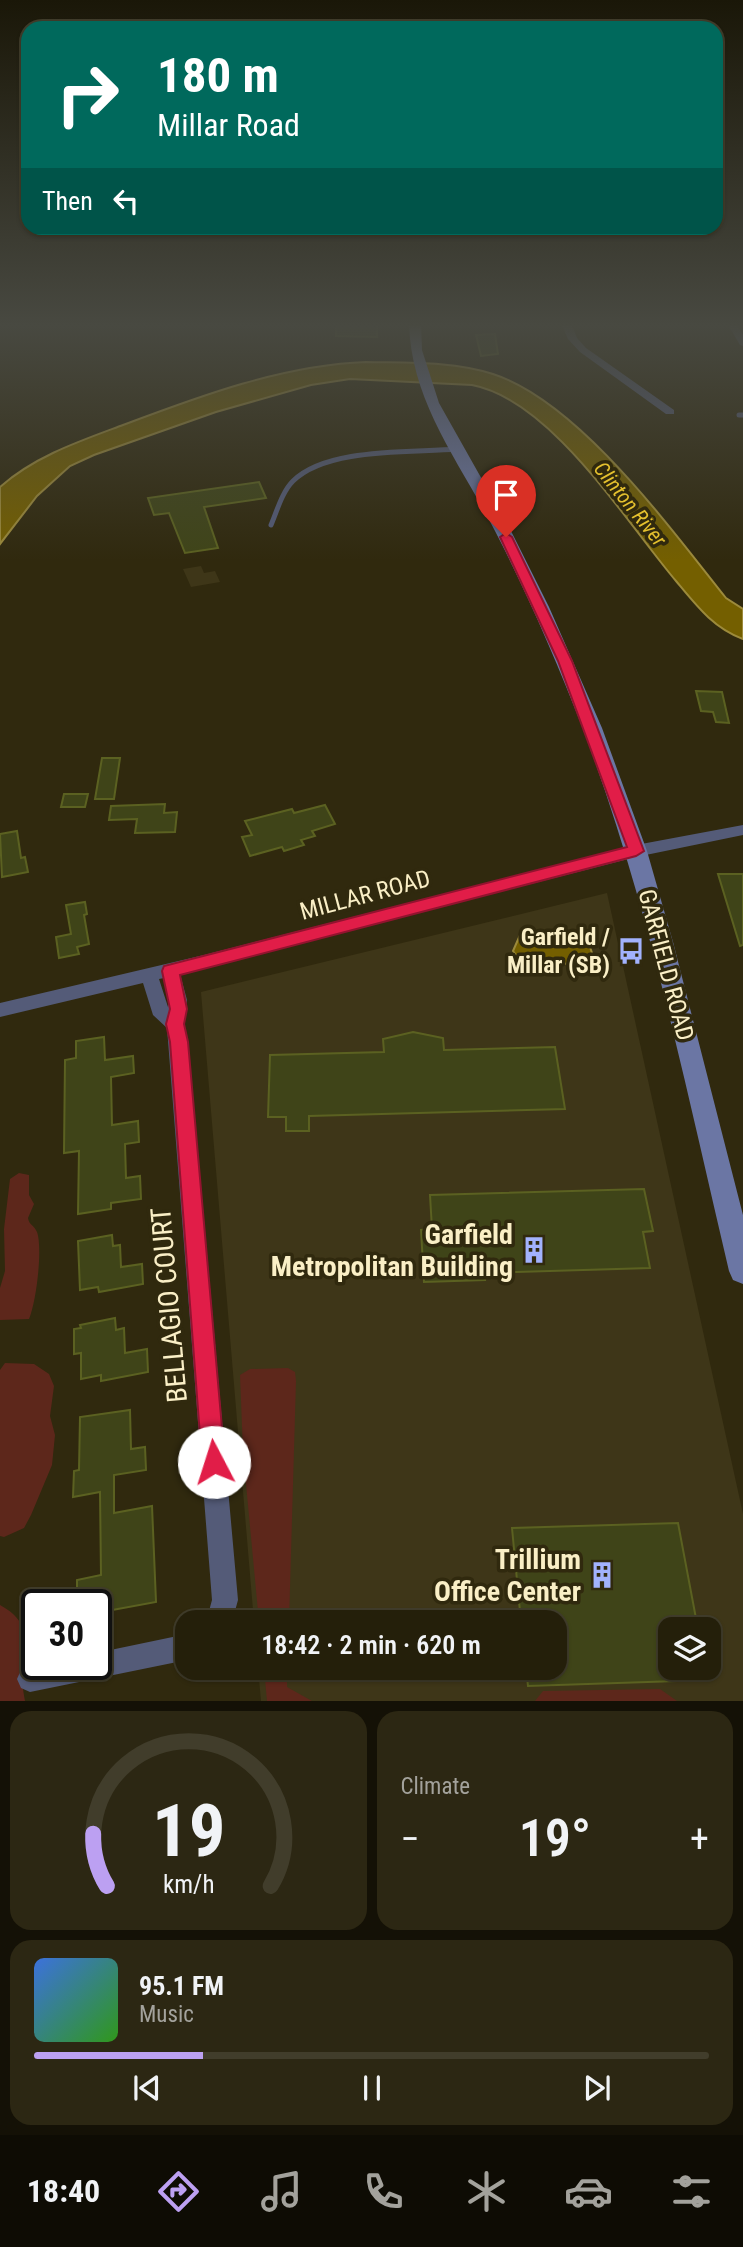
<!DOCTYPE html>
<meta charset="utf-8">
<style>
:root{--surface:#241f0a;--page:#2c2713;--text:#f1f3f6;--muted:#a3a29c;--line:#413d2b;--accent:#bca0f2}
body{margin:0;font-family:"Roboto Condensed",sans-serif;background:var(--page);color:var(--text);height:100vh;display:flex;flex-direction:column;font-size:26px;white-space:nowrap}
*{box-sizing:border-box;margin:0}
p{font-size:23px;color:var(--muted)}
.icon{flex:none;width:38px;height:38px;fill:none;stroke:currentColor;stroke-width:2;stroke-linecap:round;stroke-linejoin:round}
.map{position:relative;height:1701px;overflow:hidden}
.panel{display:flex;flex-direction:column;gap:10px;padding:10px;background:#141106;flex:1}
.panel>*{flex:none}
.hud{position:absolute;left:21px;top:21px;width:702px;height:214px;border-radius:21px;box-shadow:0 2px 5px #0004,0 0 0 2px var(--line);background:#00695c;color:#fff;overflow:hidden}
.fabs{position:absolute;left:658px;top:1617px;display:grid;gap:14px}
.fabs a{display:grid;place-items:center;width:63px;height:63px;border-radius:14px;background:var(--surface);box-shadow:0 2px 5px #0004,0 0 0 2px var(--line);font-size:35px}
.speed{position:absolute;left:21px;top:1589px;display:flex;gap:14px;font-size:35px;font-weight:700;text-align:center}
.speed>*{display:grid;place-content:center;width:91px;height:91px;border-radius:50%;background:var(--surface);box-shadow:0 2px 5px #0004,0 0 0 2px var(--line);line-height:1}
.speed .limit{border:4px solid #111;border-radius:10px;background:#fff;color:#111}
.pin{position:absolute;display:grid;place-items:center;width:60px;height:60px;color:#fff;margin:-72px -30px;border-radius:50% 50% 50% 0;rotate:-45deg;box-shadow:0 0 7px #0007}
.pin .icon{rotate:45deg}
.me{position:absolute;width:77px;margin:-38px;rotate:355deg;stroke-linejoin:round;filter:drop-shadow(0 0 5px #0008)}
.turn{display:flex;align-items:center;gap:24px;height:147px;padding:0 21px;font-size:32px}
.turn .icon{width:91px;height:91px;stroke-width:2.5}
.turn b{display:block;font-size:49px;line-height:60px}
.then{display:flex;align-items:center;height:66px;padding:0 21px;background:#0003;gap:14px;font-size:26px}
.big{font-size:52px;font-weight:600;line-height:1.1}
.panel .widget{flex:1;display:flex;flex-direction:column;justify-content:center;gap:10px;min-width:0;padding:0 24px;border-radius:21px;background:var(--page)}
.panel .dial{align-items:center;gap:0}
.dial svg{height:182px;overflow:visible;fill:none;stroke:var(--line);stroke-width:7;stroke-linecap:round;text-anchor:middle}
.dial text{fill:var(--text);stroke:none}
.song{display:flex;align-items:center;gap:21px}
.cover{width:84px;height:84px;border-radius:10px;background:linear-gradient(135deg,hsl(220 70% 55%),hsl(110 70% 35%))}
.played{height:7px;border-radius:4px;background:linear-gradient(90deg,var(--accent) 25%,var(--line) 25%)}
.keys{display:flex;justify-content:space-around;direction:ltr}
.heat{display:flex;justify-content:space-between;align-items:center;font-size:38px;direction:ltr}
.panel .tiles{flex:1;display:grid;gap:10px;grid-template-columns:1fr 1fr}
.widget:last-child{grid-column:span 2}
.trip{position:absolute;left:175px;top:1610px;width:392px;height:70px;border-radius:21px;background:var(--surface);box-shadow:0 2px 5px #0004,0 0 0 2px var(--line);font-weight:600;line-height:70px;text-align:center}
.menu{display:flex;height:112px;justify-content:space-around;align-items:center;background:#0e0c04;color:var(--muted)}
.menu .icon{width:49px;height:49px}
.menu .selected{color:var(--accent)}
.menu b{font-size:32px;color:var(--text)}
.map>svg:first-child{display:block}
.built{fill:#3e3618;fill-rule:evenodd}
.green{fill:#5d271b}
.water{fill:#745f00;stroke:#9c8a3b;stroke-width:2}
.building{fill:#3f4418;stroke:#5b6121;stroke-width:2}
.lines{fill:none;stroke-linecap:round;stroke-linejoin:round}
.lane{stroke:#545b78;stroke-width:5}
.street{fill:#545b78;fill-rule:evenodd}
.secondary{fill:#6b76a4;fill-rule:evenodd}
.route{fill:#e11d48;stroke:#92132f;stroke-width:2}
.labels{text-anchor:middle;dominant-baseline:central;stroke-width:7;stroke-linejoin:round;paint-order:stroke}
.far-water-label{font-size:21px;font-style:italic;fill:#e4c02e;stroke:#30290e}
.street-label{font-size:24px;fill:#faefc6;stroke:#30290e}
.poi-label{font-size:24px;font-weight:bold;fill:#faefc6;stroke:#30290e;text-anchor:end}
.near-poi-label{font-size:28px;font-weight:bold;fill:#faefc6;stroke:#30290e;text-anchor:end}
.near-street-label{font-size:28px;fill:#faefc6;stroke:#30290e}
</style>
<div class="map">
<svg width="743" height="1701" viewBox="0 0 743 1701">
<rect width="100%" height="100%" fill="#30290e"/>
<g class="built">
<path d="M 201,566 L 204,573 L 215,571 L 220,582 L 191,587 L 183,569 Z"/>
<path d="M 607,893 L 743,1514 L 743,1701 L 261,1701 L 258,1668 L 555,1668 L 555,1622 L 254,1622 L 201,992 ZM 670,1629 L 709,1629 L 709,1668 L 670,1668 Z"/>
</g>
<g class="green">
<path d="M 19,1173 L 29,1175 L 29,1195 L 34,1204 L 28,1218 C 29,1225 34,1225 37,1232 C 43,1249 36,1303 29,1319 L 0,1320 L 0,1288 L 5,1271 L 4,1229 L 10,1179 Z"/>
<path d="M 5,1363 L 34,1364 L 49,1374 L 54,1386 L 50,1416 L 55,1435 L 52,1465 L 31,1515 L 24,1528 L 4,1537 L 0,1536 L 0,1370 Z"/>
<path d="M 288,1368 L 295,1372 L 296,1381 L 289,1622 L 259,1622 L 243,1452 L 240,1375 L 250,1369 Z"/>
<path d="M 0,1605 C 31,1622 23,1637 22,1667 C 21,1678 23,1690 25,1701 L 0,1701 Z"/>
<path d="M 264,1668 L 287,1668 L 287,1687 L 312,1701 L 267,1701 Z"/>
<path d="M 660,1689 L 677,1701 L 535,1701 L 543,1691 Z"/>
</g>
<g class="water">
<path d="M 366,362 C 408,363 452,361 493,374 C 579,402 670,528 726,598 L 743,609 L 743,639 C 713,628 696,605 676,581 C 626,522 551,400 472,385 L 350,379 L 311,385 L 216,412 L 94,455 L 70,466 L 37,496 L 0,544 L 0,487 C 35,456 80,441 123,425 C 200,396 283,365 366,362 Z"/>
<path d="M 573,931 L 586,935 L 592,953 L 590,959 C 569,968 540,963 518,958 L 513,951 L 520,935 Z"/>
</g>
<g class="building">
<path d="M 336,323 L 377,323 L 377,337 L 336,336 Z"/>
<path d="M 495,334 L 498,354 L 481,356 L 476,335 Z"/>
<path d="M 259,482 L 266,498 L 204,507 L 218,548 L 185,553 L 169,513 L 154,515 L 148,498 Z"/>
<path d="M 696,691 L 722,692 L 729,723 L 716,722 L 713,712 L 701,711 Z"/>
<path d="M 102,758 L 120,758 L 114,799 L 95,799 Z"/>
<path d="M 64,794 L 88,794 L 85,807 L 61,807 Z"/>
<path d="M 165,804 L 164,813 L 177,812 L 175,832 L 135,833 L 137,819 L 109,820 L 111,806 Z"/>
<path d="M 325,805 L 335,824 L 312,831 L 315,836 L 301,840 L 304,845 L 284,851 L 282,847 L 250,856 L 242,837 L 252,835 L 245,821 L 292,809 L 294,813 Z"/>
<path d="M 17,831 L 21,858 L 25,857 L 28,872 L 2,877 L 0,834 Z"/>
<path d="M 718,874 L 743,874 L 743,945 L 740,946 Z"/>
<path d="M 85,902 L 87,914 L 84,915 L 89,944 L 77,947 L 79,954 L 59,958 L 56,937 L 71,934 L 66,905 Z"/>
<path d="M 413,1032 L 443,1038 L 444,1050 L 555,1047 L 565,1109 L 309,1116 L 309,1131 L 286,1131 L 286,1117 L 268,1117 L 270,1055 L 384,1052 L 383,1039 Z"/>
<path d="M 104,1037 L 105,1060 L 133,1056 L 134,1073 L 111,1077 L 112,1125 L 138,1121 L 139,1142 L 125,1144 L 126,1178 L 140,1176 L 141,1199 L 111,1203 L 111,1209 L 78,1214 L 79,1151 L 64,1153 L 65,1060 L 76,1058 L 76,1041 Z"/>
<path d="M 644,1189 L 653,1231 L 643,1232 L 650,1268 L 484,1273 L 485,1280 L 424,1282 L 421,1230 L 432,1229 L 430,1195 Z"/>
<path d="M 112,1235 L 113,1246 L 120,1245 L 121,1267 L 142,1264 L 143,1284 L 99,1292 L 98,1287 L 80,1290 L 78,1241 Z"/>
<path d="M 115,1318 L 116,1330 L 124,1328 L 125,1353 L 147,1349 L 148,1372 L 101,1381 L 101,1375 L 81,1379 L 81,1353 L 74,1354 L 74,1329 L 81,1328 L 80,1325 Z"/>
<path d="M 130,1410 L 131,1449 L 145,1447 L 146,1470 L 114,1475 L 114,1513 L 152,1506 L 156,1602 L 96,1613 L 96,1605 L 77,1605 L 77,1580 L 101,1575 L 100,1492 L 73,1497 L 74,1471 L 79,1470 L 80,1417 Z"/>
<path d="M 678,1523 L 698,1629 L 670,1629 L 670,1668 L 705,1668 L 707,1680 L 528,1686 L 526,1668 L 555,1668 L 555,1622 L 521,1622 L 512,1528 Z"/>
</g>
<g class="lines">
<g class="lane">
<path d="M 739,415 L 743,415"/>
<path d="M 271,525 C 277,511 282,492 293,481 C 327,447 412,453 457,449"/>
</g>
<g class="street">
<path d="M 561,323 L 571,323 L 577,338 L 586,348 L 674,410 L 674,414 L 666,414 L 580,352 L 568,339 Z"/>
<path d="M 727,323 L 736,323 L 743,335 L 743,346 L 740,345 Z"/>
<path d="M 743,825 L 743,835 L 636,857 L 180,974 L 187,1000 L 184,1024 L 188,1042 L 238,1600 L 232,1622 L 206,1622 L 212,1600 L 167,1028 L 153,1015 L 143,983 L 0,1017 L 0,1003 L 204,955 L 636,845 ZM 164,978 L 169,1000 L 168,1007 L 159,979 Z"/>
<path d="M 187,1634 L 187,1660 L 30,1692 L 21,1688 L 17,1679 L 21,1670 L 30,1666 L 96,1664 L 96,1653 Z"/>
</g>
<path class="secondary" d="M 409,323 L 421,323 L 422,350 L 439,403 L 510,529 L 549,607 L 602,728 L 647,851 L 673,942 L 743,1215 L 743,1284 L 733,1280 L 729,1271 C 686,1089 649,904 583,729 C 557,662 528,595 495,531 C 460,462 411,403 409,323 Z"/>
</g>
<linearGradient id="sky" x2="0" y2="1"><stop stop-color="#1a1708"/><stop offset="0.58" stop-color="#484941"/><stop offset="1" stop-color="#484941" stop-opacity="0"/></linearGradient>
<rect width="743" height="561" fill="url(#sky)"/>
<path class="route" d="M 506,533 L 512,537 L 572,661 L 644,851 L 636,856 L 180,975 L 187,1009 L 184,1024 L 188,1042 L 225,1462 L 222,1470 L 214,1474 L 205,1470 L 202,1462 L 170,1042 L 166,1024 L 170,1009 L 162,971 L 164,966 L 627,847 L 558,661 L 500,537 Z"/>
<defs>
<symbol id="bus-bare" viewBox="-9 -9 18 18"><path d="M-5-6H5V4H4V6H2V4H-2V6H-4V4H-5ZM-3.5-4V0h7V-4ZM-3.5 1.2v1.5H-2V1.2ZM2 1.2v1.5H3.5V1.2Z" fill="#a2b2fd" stroke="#30290e" stroke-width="2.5" paint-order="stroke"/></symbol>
<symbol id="building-bare" viewBox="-9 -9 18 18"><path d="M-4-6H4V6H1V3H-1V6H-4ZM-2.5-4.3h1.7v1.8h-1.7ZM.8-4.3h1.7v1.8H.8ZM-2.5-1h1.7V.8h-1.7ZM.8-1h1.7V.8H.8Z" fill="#a2b2fd" stroke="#30290e" stroke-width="2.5" paint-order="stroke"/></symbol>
</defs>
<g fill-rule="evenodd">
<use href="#bus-bare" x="612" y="932" width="38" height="38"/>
<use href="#building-bare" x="515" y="1231" width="38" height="38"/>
<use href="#building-bare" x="583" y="1556" width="38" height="38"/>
</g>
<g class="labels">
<g class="far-water-label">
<text transform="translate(630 504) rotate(51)">Clinton River</text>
</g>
<g class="street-label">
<text transform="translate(365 895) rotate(-15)">MILLAR ROAD</text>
<text transform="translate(666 965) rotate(75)">GARFIELD ROAD</text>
</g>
<g class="poi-label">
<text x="610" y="937">Garfield /<tspan x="610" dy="28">Millar (SB)</tspan></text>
</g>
<g class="near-poi-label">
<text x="513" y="1234">Garfield<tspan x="513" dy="32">Metropolitan Building</tspan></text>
<text x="581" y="1559">Trillium<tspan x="581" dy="32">Office Center</tspan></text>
</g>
<g class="near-street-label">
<text transform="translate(169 1305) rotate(-95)">BELLAGIO COURT</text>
</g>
</g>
</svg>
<div class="fabs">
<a><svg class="icon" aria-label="layers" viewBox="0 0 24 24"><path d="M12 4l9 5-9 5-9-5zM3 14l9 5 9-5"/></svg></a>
</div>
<div class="speed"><div class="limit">30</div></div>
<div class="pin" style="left:506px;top:537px;background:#d93025"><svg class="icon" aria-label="arrive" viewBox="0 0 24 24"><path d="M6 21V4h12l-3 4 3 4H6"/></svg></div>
<svg class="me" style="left:214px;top:1462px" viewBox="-20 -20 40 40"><circle r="19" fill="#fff"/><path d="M0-13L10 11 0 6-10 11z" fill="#e11d48"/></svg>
<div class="trip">18:42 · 2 min · 620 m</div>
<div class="hud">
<div class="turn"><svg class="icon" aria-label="right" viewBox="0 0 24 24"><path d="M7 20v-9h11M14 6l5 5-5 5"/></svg><div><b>180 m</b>Millar Road</div></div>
<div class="then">Then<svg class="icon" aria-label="left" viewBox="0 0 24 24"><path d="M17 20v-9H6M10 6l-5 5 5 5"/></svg></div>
</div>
</div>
<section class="panel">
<div class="tiles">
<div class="widget dial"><svg viewBox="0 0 100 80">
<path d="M14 69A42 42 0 1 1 86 69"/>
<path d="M14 69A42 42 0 0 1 8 46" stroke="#bca0f2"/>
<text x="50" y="56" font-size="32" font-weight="700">19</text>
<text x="50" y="72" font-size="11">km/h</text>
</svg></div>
<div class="widget"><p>Climate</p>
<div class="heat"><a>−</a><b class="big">19°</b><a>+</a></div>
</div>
<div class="widget">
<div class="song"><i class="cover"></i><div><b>95.1 FM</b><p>Music</p></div></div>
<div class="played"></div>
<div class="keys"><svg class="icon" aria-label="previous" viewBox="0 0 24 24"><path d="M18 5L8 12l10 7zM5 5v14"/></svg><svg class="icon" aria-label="pause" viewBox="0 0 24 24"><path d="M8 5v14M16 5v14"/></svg><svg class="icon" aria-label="next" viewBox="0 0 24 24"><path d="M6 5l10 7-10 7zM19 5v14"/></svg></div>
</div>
</div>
</section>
<nav class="menu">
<b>18:40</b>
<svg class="icon selected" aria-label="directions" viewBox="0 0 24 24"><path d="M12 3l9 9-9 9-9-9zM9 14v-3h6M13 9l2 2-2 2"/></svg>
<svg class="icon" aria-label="music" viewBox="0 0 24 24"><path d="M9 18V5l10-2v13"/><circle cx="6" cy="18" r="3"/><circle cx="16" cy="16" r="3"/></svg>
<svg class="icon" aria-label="phone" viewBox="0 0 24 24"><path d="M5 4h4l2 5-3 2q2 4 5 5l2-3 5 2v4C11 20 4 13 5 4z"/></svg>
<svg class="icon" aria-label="climate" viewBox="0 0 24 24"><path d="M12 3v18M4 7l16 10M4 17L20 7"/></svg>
<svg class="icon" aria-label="car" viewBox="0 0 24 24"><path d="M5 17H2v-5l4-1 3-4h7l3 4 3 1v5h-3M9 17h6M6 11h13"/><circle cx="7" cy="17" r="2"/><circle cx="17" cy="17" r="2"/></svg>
<svg class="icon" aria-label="filters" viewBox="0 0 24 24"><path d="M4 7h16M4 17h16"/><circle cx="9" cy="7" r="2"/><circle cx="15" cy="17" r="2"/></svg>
</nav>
